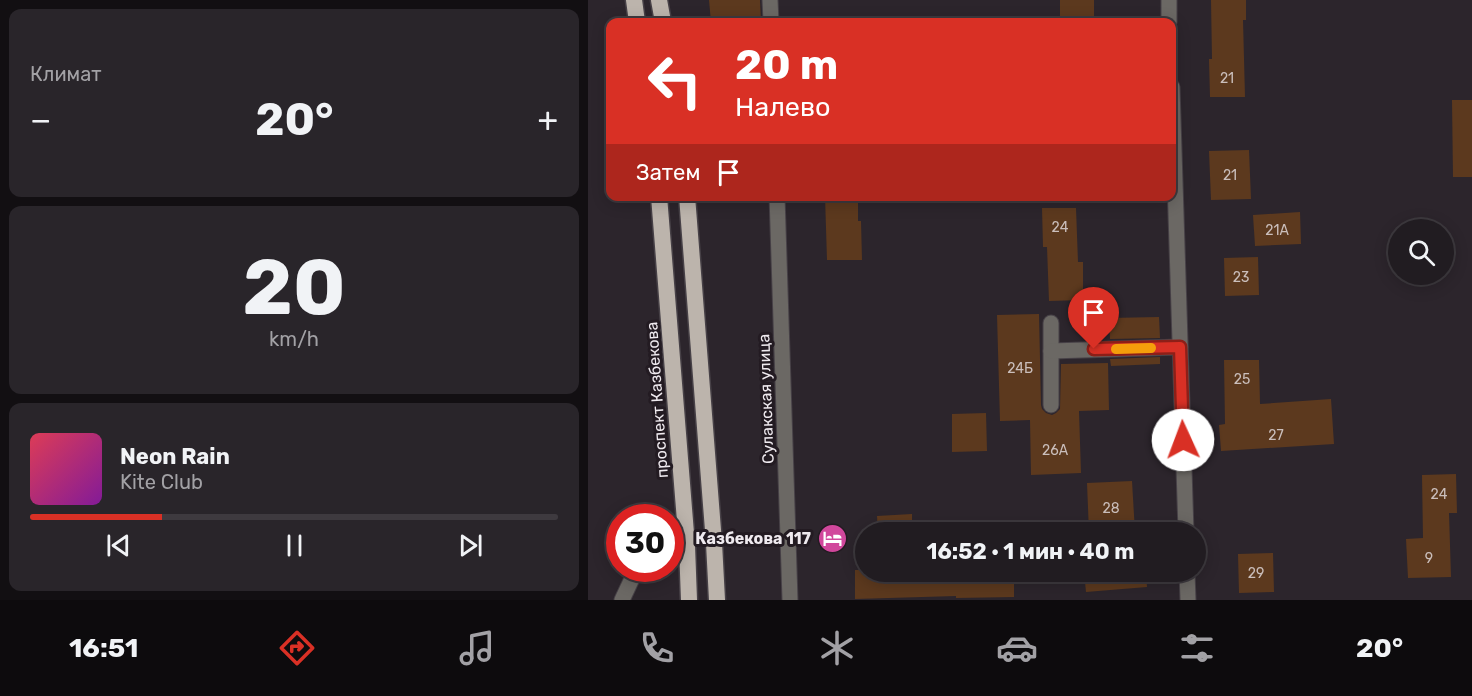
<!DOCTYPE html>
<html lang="ru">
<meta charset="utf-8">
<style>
:root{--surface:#211c21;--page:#29252a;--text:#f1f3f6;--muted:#a2a1a5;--line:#3e3a3f;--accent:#d93025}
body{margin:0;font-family:Rubik,sans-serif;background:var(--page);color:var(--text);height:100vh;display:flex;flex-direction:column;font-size:22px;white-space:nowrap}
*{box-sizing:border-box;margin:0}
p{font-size:20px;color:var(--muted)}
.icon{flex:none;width:33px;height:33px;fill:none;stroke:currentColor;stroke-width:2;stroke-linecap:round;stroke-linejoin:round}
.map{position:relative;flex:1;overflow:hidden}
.panel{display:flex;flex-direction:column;gap:9px;padding:9px;background:#120f12;width:588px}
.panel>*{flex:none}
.top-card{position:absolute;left:18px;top:18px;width:570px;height:183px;border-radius:12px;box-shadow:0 3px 15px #0003,0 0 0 2px var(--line);background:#d93025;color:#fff;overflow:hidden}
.tools{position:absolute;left:800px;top:219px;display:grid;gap:12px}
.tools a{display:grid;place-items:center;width:66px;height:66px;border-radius:50%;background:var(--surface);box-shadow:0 3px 15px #0003,0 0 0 2px var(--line);font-size:30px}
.speed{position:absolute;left:18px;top:504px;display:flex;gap:12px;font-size:30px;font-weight:700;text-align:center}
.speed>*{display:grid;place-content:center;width:78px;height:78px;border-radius:50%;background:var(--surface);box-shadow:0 3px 15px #0003,0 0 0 2px var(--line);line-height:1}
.speed .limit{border:9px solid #d22;background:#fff;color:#111}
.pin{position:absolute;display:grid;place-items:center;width:51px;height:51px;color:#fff;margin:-62px -26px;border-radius:50% 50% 50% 0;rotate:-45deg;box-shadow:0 0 6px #0007}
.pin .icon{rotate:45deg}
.me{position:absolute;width:66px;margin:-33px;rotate:358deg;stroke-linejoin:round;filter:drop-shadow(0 0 4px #0008)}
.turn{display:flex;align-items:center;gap:21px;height:126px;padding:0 30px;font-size:27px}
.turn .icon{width:78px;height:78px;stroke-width:2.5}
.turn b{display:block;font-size:42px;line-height:51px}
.then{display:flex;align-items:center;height:57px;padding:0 30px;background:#0003;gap:12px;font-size:22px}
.big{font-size:45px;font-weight:700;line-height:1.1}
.panel .card{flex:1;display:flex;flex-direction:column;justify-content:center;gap:9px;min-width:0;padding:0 21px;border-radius:12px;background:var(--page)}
.panel .dial{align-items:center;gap:0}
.dial b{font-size:78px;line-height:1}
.song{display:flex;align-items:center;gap:18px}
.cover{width:72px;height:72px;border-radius:9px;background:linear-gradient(135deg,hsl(350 70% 55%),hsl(290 70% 35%))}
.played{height:6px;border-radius:3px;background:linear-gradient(90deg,var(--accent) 25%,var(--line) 25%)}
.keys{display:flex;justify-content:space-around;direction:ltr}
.heat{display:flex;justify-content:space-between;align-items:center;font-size:33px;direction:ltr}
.trip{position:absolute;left:267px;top:522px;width:351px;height:60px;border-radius:30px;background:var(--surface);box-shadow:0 3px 15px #0003,0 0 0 2px var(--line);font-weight:700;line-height:60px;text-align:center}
.menu{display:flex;height:96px;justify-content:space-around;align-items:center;background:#0d0b0d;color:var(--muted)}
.menu .icon{width:42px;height:42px}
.menu .current{color:var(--accent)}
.menu b{font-size:27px;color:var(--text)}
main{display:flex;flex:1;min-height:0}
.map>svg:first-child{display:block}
.building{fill:#5c391e}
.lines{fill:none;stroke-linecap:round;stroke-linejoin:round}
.minor-casing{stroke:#474147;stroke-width:17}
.trunk-casing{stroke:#474147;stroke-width:19}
.minor{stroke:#6b6864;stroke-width:15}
.trunk{stroke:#bcb4ac;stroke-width:16}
.route-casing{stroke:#8d1f18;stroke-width:15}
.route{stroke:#d93025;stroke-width:10}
.slow{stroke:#f59e0b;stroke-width:10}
.labels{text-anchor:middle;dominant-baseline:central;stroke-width:6;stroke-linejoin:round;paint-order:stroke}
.number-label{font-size:14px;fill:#cabebb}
.street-label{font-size:16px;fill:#efeaef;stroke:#231b22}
.poi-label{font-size:16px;font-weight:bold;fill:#efeaef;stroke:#231b22;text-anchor:end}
</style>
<main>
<section class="panel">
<div class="card"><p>Климат</p>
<div class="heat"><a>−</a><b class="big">20°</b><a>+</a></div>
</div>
<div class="card dial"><b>20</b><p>km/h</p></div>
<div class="card">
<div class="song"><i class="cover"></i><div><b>Neon Rain</b><p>Kite Club</p></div></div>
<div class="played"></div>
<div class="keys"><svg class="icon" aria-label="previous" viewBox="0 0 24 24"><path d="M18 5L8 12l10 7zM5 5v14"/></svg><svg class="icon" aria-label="pause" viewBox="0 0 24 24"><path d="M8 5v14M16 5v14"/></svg><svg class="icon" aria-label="next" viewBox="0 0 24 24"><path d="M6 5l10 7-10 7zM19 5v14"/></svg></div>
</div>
</section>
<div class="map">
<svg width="884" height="600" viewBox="0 0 884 600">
<rect width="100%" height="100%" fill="#2c252c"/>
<g class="building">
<path d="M 121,0 L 172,0 L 173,22 L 123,22 Z"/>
<rect x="472" y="0" width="34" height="22"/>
<path d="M 623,0 L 658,0 L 658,20 L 655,20 L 657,97 L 622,97 L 621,59 L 624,59 Z"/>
<path d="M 864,100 L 884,100 L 884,177 L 865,177 Z"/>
<path d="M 661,150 L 663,199 L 623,200 L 621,151 Z"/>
<path d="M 237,196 L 270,196 L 270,221 L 273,221 L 274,260 L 239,260 Z"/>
<path d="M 454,208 L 488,208 L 490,262 L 495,262 L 495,300 L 461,301 L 459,247 L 455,247 Z"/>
<path d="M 712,212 L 713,244 L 667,246 L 665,215 Z"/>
<path d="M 670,257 L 671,295 L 637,296 L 636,258 Z"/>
<path d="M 451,314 L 453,405 L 454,409 L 458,413 L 464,415 L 468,413 L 472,409 L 473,364 L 520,363 L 521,410 L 491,411 L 493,473 L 443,475 L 442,420 L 412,421 L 409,315 Z"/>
<path d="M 571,317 L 572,338 L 522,339 L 521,318 Z"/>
<path d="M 572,357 L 572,364 L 523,366 L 522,359 Z"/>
<path d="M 636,360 L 671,360 L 672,404 L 743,399 L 746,444 L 633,451 L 631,425 L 637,424 Z"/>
<path d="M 398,413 L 399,451 L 364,452 L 364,414 Z"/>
<path d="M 868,474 L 869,513 L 861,513 L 863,577 L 820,578 L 818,539 L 835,538 L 834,475 Z"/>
<path d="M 544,481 L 547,532 L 501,532 L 499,483 Z"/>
<path d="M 324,514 L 324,532 L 290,532 L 289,516 Z"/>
<path d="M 685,553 L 686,592 L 651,593 L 650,554 Z"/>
<path d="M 267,570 L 278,570 L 278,572 L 426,572 L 426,597 L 368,598 L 368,596 L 267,599 Z"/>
<path d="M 496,572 L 558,572 L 559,587 L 498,592 Z"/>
</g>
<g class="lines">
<defs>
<g id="minor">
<path d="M 182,0 L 183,22"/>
<path d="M 581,0 L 581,22"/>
<path d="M 584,87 L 598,532"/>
<path d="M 189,196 L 202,600"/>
<path d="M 463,323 L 463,405"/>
<path d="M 463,351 L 592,347"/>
<path d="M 82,553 L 99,546"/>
<path d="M 599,572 L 600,600"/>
<path d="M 34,600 L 49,568"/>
</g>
<g id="trunk">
<path d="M 46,0 L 49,22"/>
<path d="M 71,0 L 75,22"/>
<path d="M 71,196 L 99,546 L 101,600"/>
<path d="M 99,196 L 126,543 L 129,600"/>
</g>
</defs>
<use href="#minor" class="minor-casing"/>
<use href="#trunk" class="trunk-casing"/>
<use href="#minor" class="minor"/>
<use href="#trunk" class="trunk"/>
</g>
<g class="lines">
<defs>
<path id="route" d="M 506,349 L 592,347 L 595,440"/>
</defs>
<use href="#route" class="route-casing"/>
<use href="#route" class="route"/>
<path class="slow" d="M 528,349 L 563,348"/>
</g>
<defs>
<symbol id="hotel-disc" viewBox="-11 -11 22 22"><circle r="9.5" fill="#d1479c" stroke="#231b22"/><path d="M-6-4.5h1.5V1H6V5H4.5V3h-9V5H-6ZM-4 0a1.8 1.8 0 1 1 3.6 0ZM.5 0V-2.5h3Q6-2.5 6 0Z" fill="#fff"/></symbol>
</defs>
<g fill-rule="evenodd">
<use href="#hotel-disc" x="228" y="522" width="33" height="33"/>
</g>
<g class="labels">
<g class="number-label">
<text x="639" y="78">21</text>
<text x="642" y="175">21</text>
<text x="472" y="227">24</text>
<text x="689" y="230">21А</text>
<text x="653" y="277">23</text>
<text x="432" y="368">24Б</text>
<text x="654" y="379">25</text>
<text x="688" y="435">27</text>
<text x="467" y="450">26А</text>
<text x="851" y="494">24</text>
<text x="523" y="508">28</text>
<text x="841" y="558">9</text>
<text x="668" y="573">29</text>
</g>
<g class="street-label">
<text transform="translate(178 399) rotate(-92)">Сулакская улица</text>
<text transform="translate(69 400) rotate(-94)">проспект Казбекова</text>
</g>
<g class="poi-label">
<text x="223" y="538">Казбекова 117</text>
</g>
</g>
</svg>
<div class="tools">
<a><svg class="icon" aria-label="search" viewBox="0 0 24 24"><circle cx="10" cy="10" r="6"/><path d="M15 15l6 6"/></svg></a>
</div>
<div class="speed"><div class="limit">30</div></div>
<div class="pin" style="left:506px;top:349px;background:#d93025"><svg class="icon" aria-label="arrive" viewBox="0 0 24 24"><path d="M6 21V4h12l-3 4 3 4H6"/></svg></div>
<svg class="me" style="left:595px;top:440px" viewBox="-20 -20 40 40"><circle r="19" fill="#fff"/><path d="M0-13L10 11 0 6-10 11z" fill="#d93025"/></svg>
<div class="trip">16:52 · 1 мин · 40 m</div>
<div class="top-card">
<div class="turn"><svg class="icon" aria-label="left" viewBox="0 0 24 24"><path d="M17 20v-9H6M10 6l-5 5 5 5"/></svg><div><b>20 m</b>Налево</div></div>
<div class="then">Затем<svg class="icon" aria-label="arrive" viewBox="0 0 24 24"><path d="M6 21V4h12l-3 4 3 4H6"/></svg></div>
</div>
</div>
</main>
<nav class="menu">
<b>16:51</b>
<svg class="icon current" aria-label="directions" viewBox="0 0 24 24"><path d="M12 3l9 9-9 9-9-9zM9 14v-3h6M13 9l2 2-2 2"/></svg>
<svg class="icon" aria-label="music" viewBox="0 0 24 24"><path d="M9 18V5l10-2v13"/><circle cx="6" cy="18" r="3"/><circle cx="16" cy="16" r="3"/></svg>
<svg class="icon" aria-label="phone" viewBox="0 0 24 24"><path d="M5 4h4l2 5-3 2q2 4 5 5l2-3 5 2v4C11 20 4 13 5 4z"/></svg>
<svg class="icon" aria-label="climate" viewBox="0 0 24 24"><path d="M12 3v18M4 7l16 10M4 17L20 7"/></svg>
<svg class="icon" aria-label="car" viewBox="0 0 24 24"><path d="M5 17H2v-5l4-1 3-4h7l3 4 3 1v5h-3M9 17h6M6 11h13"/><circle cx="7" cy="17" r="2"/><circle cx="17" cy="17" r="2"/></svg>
<svg class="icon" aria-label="filters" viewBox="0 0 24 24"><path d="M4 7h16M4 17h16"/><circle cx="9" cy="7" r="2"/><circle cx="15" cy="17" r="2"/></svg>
<b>20°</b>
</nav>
